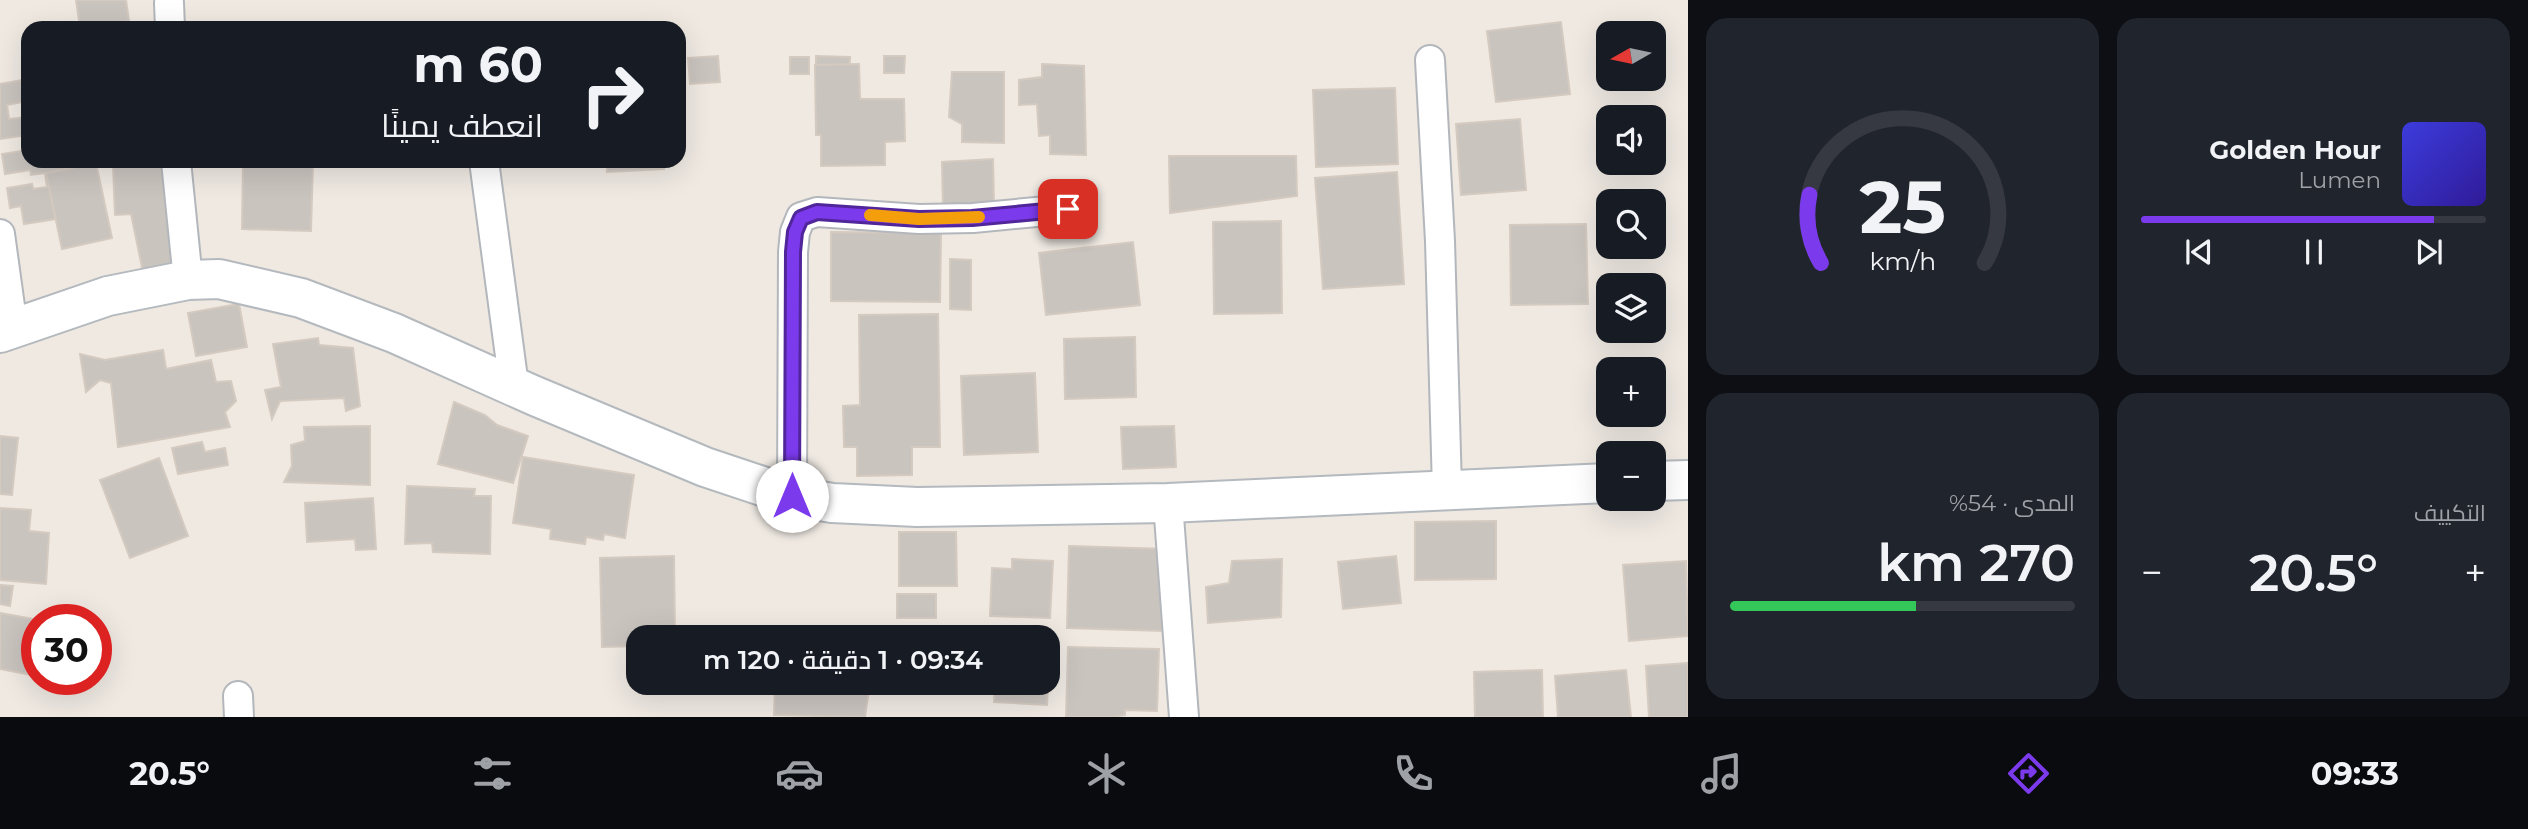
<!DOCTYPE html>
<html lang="ar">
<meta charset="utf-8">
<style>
:root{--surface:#171b24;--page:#20242c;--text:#f1f3f6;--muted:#9ea1a6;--line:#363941;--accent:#7c3aed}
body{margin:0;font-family:Montserrat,Cairo,sans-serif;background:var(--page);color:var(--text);direction:rtl;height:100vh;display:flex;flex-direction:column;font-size:26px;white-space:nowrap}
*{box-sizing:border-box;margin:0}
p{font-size:23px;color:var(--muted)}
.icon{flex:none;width:38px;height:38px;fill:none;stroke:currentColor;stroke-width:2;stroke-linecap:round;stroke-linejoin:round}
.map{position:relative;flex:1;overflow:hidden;direction:ltr}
.sheet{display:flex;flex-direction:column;gap:18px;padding:18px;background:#0d0f14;width:840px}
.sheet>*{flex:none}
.guide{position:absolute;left:21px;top:21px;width:665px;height:147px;border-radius:21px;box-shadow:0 7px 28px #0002;direction:rtl;background:#171b24;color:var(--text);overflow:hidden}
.needle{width:46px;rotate:261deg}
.tools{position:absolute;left:1596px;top:21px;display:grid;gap:14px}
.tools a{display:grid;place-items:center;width:70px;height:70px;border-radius:14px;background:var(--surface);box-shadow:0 7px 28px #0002;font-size:35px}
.speed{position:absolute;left:21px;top:604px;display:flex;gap:14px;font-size:35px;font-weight:700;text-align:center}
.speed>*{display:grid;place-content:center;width:91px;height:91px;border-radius:50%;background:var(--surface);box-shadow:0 7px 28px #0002;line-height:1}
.speed .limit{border:10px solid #d22;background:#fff;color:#111}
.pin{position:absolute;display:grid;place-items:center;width:60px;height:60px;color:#fff;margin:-30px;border-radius:14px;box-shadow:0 4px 10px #0006}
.me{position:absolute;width:77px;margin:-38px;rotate:0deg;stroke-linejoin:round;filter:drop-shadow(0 0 5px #0008)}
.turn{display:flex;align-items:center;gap:24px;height:147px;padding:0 28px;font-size:32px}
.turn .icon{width:91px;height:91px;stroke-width:2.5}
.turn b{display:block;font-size:49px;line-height:60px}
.big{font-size:52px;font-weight:600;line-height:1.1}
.sheet .tile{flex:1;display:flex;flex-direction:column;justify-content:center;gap:10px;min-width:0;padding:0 24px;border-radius:21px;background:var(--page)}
.sheet .dial{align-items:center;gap:0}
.dial svg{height:182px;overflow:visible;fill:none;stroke:var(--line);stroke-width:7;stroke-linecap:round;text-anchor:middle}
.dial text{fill:var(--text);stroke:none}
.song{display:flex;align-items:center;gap:21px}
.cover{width:84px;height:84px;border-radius:10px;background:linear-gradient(135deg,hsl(240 70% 55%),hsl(250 70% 35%))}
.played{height:7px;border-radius:4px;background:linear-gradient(90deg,var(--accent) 85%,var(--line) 85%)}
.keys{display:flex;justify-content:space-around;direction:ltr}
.heat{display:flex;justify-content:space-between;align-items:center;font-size:38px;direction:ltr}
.charge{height:10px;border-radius:5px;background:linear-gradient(90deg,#34c759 54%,var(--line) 0)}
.sheet .tiles{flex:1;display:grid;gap:18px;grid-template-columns:repeat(2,1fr)}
.trip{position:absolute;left:626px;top:625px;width:434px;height:70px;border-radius:21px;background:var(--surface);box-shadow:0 7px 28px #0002;font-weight:600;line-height:70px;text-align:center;direction:rtl}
.tabs{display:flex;height:112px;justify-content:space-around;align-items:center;background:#090b0e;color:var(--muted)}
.tabs .icon{width:49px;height:49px}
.tabs .active{color:var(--accent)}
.tabs b{font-size:32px;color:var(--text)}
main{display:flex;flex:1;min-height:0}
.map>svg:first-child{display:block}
.building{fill:#cac4bf;stroke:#d4cac0;stroke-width:2}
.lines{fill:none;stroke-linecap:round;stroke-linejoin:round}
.minor-casing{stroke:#b3b7bb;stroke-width:32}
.secondary-casing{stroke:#b4b9be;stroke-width:42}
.minor{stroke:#fff;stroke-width:28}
.secondary{stroke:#fff;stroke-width:38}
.route-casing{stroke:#51269a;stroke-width:18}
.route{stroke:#7c3aed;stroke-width:12}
.slow{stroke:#f59e0b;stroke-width:12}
</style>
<main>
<section class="sheet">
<div class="tiles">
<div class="tile">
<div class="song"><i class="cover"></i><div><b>Golden Hour</b><p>Lumen</p></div></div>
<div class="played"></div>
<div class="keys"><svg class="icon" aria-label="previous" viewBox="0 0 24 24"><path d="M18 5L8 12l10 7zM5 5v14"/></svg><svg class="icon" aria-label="pause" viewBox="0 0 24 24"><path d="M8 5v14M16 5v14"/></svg><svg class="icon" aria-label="next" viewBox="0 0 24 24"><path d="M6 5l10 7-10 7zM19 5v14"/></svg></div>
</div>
<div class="tile dial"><svg viewBox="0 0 100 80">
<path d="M14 69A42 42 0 1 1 86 69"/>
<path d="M14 69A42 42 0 0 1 9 39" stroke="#7c3aed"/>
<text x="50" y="56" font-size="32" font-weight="700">25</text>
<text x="50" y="72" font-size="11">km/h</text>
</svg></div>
<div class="tile"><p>التكييف</p>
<div class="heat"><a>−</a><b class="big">20.5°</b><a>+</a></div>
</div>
<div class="tile"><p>المدى · 54%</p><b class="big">270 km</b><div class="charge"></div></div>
</div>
</section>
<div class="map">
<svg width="1688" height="717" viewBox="0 0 1688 717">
<rect width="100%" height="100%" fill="#efe9e2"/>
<g class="building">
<path d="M 76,0 L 126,0 L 129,21 L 80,28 Z"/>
<path d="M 1561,22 L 1570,94 L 1496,102 L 1487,31 Z"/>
<path d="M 718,56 L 720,82 L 690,84 L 688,58 Z"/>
<path d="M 816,56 L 850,57 L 849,75 L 816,75 Z"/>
<path d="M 884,56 L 905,56 L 904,73 L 884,73 Z"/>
<rect x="790" y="57" width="19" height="17"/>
<path d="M 859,64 L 860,99 L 904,99 L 905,141 L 885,142 L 885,165 L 821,166 L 821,135 L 816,135 L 815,65 Z"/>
<path d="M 1042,64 L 1084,66 L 1086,155 L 1050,154 L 1050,135 L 1039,136 L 1037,104 L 1019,105 L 1019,80 L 1042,77 Z"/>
<path d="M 952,72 L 1004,72 L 1004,143 L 962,142 L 962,124 L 949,117 Z"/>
<path d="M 28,79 L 28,101 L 7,105 L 9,119 L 28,117 L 28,135 L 0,139 L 0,84 Z"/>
<path d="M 1395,88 L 1398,164 L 1316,167 L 1313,90 Z"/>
<path d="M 1520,119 L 1526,190 L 1461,195 L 1456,124 Z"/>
<path d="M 28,150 L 28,161 L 65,162 L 69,203 L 61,204 L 63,218 L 24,224 L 21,206 L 10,208 L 7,188 L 32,184 L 33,189 L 47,187 L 45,173 L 31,175 L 30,170 L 5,174 L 2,154 Z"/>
<path d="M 1169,156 L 1296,156 L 1297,196 L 1170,213 Z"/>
<path d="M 993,159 L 994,205 L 943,207 L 942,162 Z"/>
<path d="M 141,161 L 165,161 L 184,273 L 144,277 L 131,214 L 115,215 L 113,166 Z"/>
<path d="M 243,161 L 313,162 L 311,231 L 242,229 Z"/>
<path d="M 607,161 L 663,161 L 664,169 L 607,172 Z"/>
<path d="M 96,163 L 112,238 L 62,249 L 46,173 Z"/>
<path d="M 1397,172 L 1404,284 L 1323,289 L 1315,178 Z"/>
<path d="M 1281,221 L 1282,313 L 1214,314 L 1213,222 Z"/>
<path d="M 1586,224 L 1588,304 L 1511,305 L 1510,225 Z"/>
<path d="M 831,232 L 941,233 L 940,302 L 831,301 Z"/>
<path d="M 1133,242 L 1140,305 L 1046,315 L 1039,253 Z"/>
<path d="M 950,259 L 971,260 L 971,310 L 950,309 Z"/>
<path d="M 239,304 L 247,347 L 196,356 L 188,313 Z"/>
<path d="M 938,314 L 940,447 L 912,447 L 912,475 L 857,476 L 857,447 L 844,447 L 843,406 L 860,405 L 859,315 Z"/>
<path d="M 1135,337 L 1136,397 L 1065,399 L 1064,339 Z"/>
<path d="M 318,338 L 319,345 L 353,348 L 360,406 L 346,411 L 344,398 L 280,401 L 272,419 L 265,390 L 281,387 L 273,344 Z"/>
<path d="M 163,350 L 166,369 L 211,360 L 216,382 L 231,381 L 236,401 L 225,412 L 230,427 L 118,447 L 111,383 L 100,380 L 86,392 L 80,354 L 105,360 Z"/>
<path d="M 1035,373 L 1038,452 L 964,455 L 961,376 Z"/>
<path d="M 454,402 L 485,415 L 497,425 L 528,436 L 513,483 L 438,464 Z"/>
<path d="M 370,426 L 370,485 L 284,482 L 292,466 L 291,445 L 305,441 L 304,427 Z"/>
<path d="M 1174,426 L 1176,467 L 1123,469 L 1121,427 Z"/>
<path d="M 0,436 L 18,438 L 12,495 L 0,494 Z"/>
<path d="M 202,442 L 205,452 L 225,448 L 228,465 L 178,474 L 172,448 Z"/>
<path d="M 523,457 L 634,475 L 625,538 L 604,534 L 603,540 L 586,537 L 585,544 L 550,539 L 551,529 L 513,523 Z"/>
<path d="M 159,458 L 188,536 L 130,558 L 100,480 Z"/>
<path d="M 407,486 L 475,489 L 474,496 L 491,496 L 490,554 L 433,552 L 432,543 L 405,544 Z"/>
<path d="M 373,498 L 376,549 L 356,550 L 355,539 L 307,542 L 305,503 Z"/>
<path d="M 0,508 L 31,510 L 29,531 L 49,533 L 46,584 L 0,580 Z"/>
<path d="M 1496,521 L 1496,579 L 1415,580 L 1415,522 Z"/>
<path d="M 899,532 L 956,532 L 957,586 L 899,586 Z"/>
<path d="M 1069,546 L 1166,549 L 1164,631 L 1067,628 Z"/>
<path d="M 674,556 L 675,637 L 639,637 L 639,646 L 602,647 L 600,558 Z"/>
<path d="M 1396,556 L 1401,603 L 1343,609 L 1338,562 Z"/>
<path d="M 1012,559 L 1053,561 L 1050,618 L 990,616 L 992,568 L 1012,569 Z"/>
<path d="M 1282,559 L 1281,617 L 1208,623 L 1206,587 L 1229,583 L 1232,561 Z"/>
<path d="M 1686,561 L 1688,636 L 1629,641 L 1623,565 Z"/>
<path d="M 0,585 L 13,586 L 10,606 L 0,604 Z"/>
<rect x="897" y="594" width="39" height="24"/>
<path d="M 0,613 L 39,620 L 37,620 L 37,676 L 0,669 Z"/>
<path d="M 998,630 L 1051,634 L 1047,705 L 994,702 L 995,682 L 1048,682 L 1048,637 L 998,637 Z"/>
<path d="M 1068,647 L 1159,649 L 1157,711 L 1125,710 L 1125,715 L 1113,717 L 1066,717 Z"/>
<path d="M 1688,663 L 1688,717 L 1649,717 L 1646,666 Z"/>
<path d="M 1542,670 L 1543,717 L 1475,717 L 1474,672 Z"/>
<path d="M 1626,670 L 1631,717 L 1558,717 L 1555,676 Z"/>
<path d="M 775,682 L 870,682 L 865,717 L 774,715 Z"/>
</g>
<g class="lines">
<defs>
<g id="minor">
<path d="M 169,3 L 170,28"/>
<path d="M 1430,60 L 1440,241 L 1447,489"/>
<path d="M 176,161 L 188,280"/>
<path d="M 484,161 L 514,386"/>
<path d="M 0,234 L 13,328"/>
<path d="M 792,496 L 793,252 L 795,232 L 801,217 L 817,212 L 919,219 L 973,218 L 1068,209"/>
<path d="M 1168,503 L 1184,717"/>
<path d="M 238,696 L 239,717"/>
</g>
<g id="secondary">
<path d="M 0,333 L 108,296 L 188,280 L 219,279 L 301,298 L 394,333 L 535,396 L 705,467 L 792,496 L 832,503 L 917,507 L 1168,503 L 1608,483"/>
<path d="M 1654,481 L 1688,480"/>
</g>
</defs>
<use href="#minor" class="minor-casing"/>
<use href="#secondary" class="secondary-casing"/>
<use href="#minor" class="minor"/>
<use href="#secondary" class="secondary"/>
</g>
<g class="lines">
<defs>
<path id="route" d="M 792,496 L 793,252 L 795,232 L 801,218 L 817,212 L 919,219 L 972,218 L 1068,209"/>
</defs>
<use href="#route" class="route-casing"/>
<use href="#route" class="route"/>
<path class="slow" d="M 870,215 L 919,219 L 979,217"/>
</g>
</svg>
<div class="tools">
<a><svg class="needle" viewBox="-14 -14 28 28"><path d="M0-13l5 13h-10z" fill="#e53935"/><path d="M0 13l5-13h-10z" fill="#9ea1a6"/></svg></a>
<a><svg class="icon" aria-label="sound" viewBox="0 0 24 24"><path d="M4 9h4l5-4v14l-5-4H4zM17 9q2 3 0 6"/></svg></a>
<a><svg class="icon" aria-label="search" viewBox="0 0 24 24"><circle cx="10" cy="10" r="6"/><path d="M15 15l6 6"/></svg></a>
<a><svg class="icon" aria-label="layers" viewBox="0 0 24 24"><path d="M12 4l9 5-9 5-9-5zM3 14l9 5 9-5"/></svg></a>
<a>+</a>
<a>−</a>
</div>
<div class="speed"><div class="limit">30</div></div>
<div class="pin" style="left:1068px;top:209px;background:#d93025"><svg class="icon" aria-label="arrive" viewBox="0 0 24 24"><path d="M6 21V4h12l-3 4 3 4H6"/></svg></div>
<svg class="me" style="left:792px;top:496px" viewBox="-20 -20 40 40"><circle r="19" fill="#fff"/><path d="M0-13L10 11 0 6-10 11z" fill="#7c3aed"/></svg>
<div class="trip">09:34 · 1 دقيقة · 120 m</div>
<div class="guide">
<div class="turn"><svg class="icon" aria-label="right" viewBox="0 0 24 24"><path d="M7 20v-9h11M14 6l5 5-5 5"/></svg><div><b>60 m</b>انعطف يمينًا</div></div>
</div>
</div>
</main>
<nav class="tabs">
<b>09:33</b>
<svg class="icon active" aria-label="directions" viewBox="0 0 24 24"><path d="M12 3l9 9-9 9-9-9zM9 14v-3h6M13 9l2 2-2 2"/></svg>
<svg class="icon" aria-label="music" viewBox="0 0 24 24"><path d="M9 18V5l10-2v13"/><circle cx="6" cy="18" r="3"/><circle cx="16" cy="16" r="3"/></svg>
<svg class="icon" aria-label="phone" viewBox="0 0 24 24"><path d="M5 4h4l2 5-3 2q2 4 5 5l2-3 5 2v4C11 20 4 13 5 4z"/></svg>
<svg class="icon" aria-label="climate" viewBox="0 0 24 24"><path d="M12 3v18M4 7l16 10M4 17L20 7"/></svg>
<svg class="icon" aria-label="car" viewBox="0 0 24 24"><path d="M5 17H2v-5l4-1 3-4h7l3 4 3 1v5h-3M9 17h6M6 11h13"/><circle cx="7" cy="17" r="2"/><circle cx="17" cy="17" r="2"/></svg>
<svg class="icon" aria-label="filters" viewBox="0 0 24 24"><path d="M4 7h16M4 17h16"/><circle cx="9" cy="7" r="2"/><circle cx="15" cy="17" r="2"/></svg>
<b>20.5°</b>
</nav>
